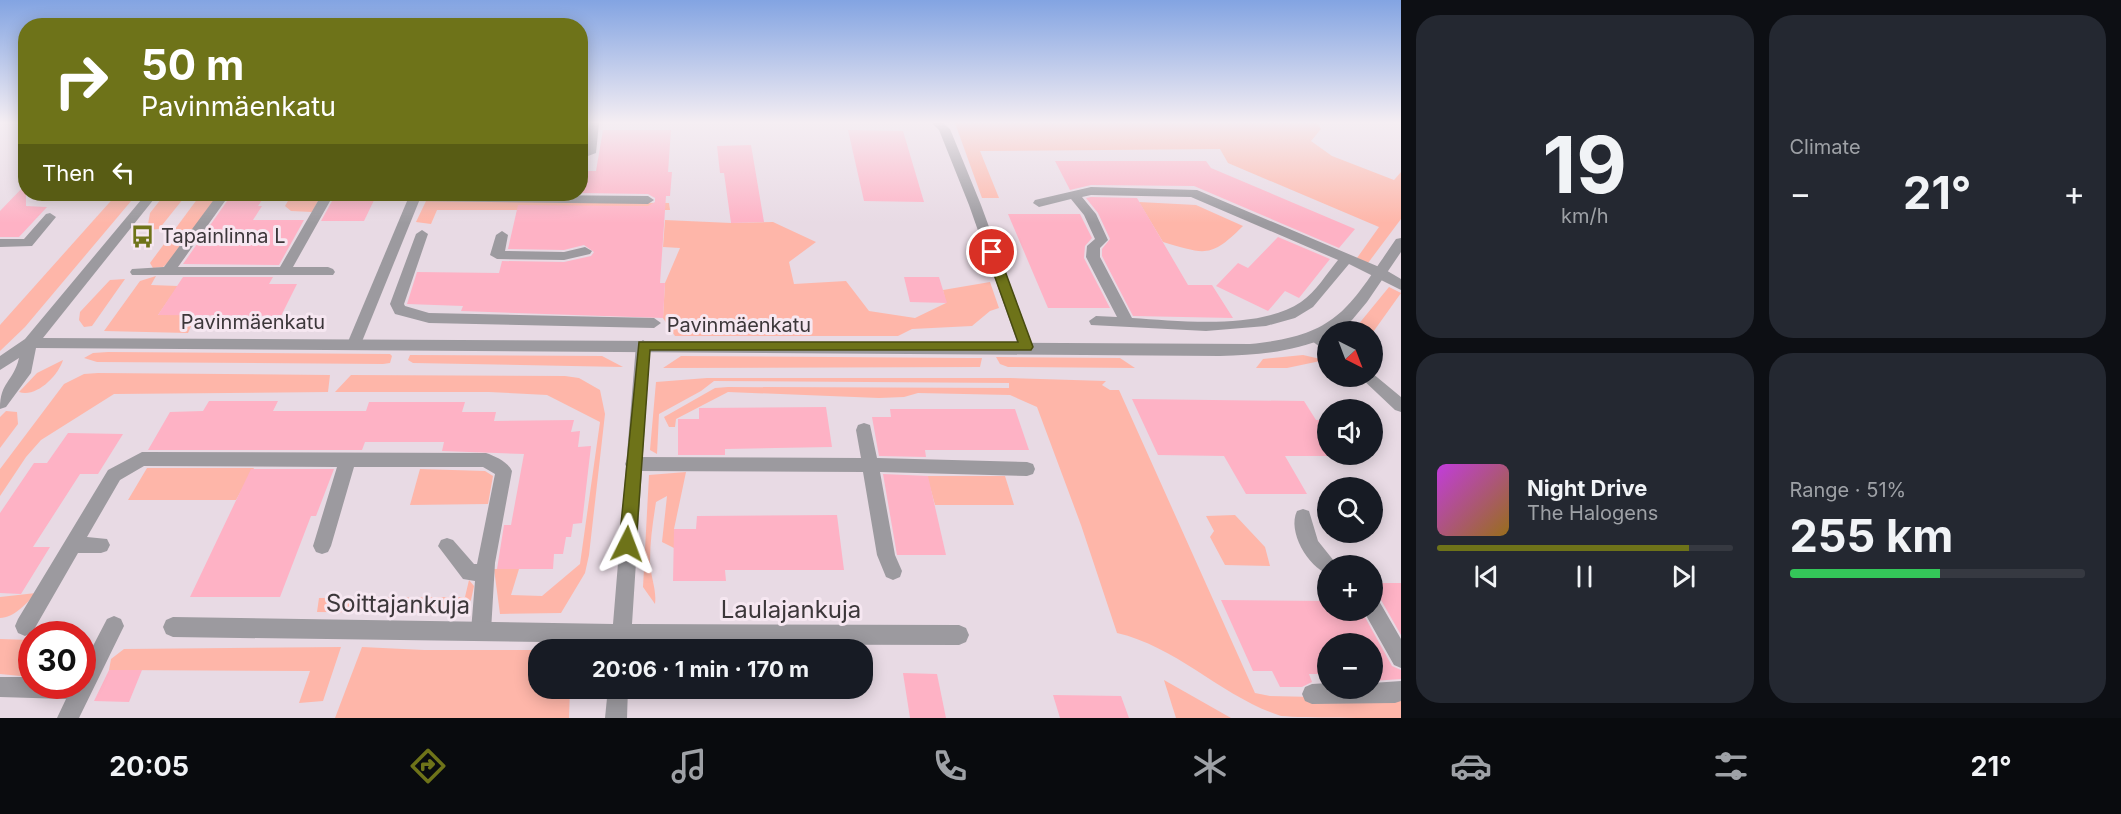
<!DOCTYPE html>
<meta charset="utf-8">
<style>
:root{--surface:#171b24;--page:#242831;--text:#f1f3f6;--muted:#9ea1a6;--line:#363941;--accent:#6e7319}
body{margin:0;font-family:Inter,sans-serif;background:var(--page);color:var(--text);height:100vh;display:flex;flex-direction:column;font-size:22px;white-space:nowrap}
*{box-sizing:border-box;margin:0}
p{font-size:20px;color:var(--muted)}
.icon{flex:none;width:33px;height:33px;fill:none;stroke:currentColor;stroke-width:2;stroke-linecap:round;stroke-linejoin:round}
.map{position:relative;flex:1;overflow:hidden}
.panel{display:flex;flex-direction:column;gap:15px;padding:15px;background:#0d0f14;width:720px}
.panel>*{flex:none}
.top-card{position:absolute;left:18px;top:18px;width:570px;height:183px;border-radius:24px;box-shadow:0 3px 15px #0003;background:#6e7319;color:#fff;overflow:hidden}
.needle{width:39px;rotate:138deg}
.tools{position:absolute;left:1317px;top:321px;display:grid;gap:12px}
.tools a{display:grid;place-items:center;width:66px;height:66px;border-radius:50%;background:var(--surface);box-shadow:0 3px 15px #0003;font-size:30px}
.speed{position:absolute;left:18px;top:621px;display:flex;gap:12px;font-size:30px;font-weight:700;text-align:center}
.speed>*{display:grid;place-content:center;width:78px;height:78px;border-radius:50%;background:var(--surface);box-shadow:0 3px 15px #0003;line-height:1}
.speed .limit{border:9px solid #d22;background:#fff;color:#111}
.pin{position:absolute;display:grid;place-items:center;width:51px;height:51px;color:#fff;margin:-26px;border:3px solid #fff;border-radius:50%;box-shadow:0 2px 6px #0007}
.me{position:absolute;width:66px;margin:-33px;rotate:3deg;stroke-linejoin:round;filter:drop-shadow(0 0 4px #0008)}
.turn{display:flex;align-items:center;gap:21px;height:126px;padding:0 24px;font-size:27px}
.turn .icon{width:78px;height:78px;stroke-width:2.5}
.turn b{display:block;font-size:42px;line-height:51px}
.then{display:flex;align-items:center;height:57px;padding:0 24px;background:#0003;gap:12px;font-size:22px}
.big{font-size:45px;font-weight:700;line-height:1.1}
.panel .tile{flex:1;display:flex;flex-direction:column;justify-content:center;gap:9px;min-width:0;padding:0 21px;border-radius:24px;background:var(--page)}
.panel .dial{align-items:center;gap:0}
.dial b{font-size:78px;line-height:1}
.song{display:flex;align-items:center;gap:18px}
.cover{width:72px;height:72px;border-radius:9px;background:linear-gradient(135deg,hsl(290 70% 55%),hsl(40 70% 35%))}
.played{height:6px;border-radius:3px;background:linear-gradient(90deg,var(--accent) 85%,var(--line) 85%)}
.keys{display:flex;justify-content:space-around;direction:ltr}
.heat{display:flex;justify-content:space-between;align-items:center;font-size:33px;direction:ltr}
.charge{height:9px;border-radius:4px;background:linear-gradient(90deg,#34c759 51%,var(--line) 0)}
.panel .tiles{flex:1;display:grid;gap:15px;grid-template-columns:repeat(2,1fr)}
.trip{position:absolute;left:528px;top:639px;width:345px;height:60px;border-radius:24px;background:var(--surface);box-shadow:0 3px 15px #0003;font-weight:700;line-height:60px;text-align:center}
.menu{display:flex;height:96px;justify-content:space-around;align-items:center;background:#090b0e;color:var(--muted)}
.menu .icon{width:42px;height:42px}
.menu .selected{color:var(--accent)}
.menu b{font-size:27px;color:var(--text)}
main{display:flex;flex:1;min-height:0}
.map>svg:first-child{display:block}
.green{fill:#feb6a9}
.building{fill:#feb2c5}
.lines{fill:none;stroke-linecap:round;stroke-linejoin:round}
.service{fill:#9c9a9f;fill-rule:evenodd}
.minor{fill:#9c9a9f;fill-rule:evenodd}
.tertiary{fill:#9c9a9f;fill-rule:evenodd}
.route{fill:#6e7319;stroke:#484b10;stroke-width:1.5}
.labels{text-anchor:middle;dominant-baseline:central;stroke-width:6;stroke-linejoin:round;paint-order:stroke}
.poi-label{font-size:20px;fill:#3c373a;stroke:#f6e7f1;text-anchor:start}
.street-label{font-size:20px;fill:#3c373a;stroke:#f6e7f1}
.near-street-label{font-size:24px;fill:#3c373a;stroke:#f6e7f1}
</style>
<main>
<div class="map">
<svg width="1401" height="718" viewBox="0 0 1401 718">
<rect width="100%" height="100%" fill="#e8dae4"/>
<g class="green">
<path d="M 955,123 L 1317,123 L 1321,129 L 1311,141 L 1332,156 L 1394,180 L 1401,172 L 1401,219 L 1368,263 L 1357,258 L 1379,227 L 1228,163 L 1220,149 L 980,151 L 999,198 L 982,198 Z"/>
<path d="M 117,194 L 137,194 L 25,327 L 0,351 L 0,325 Z"/>
<path d="M 165,194 L 187,194 L 159,229 L 147,230 L 150,213 Z"/>
<path d="M 201,194 L 219,194 L 170,261 L 163,267 L 153,268 L 150,263 Z"/>
<path d="M 292,194 L 322,194 L 312,212 L 291,211 L 285,206 Z"/>
<path d="M 426,201 L 669,203 L 670,210 L 437,210 L 431,224 L 416,222 Z"/>
<path d="M 1139,202 L 1196,205 L 1243,226 C 1210,259 1205,254 1163,242 Z"/>
<path d="M 665,220 L 731,223 L 773,222 L 816,242 L 789,262 L 794,284 L 846,281 L 869,311 L 915,318 L 946,303 L 943,290 L 990,282 L 999,308 L 990,311 L 972,326 L 912,329 L 898,336 L 675,336 L 663,318 L 665,283 L 680,248 L 663,247 Z"/>
<path d="M 156,276 L 151,285 L 178,286 L 158,315 L 196,315 L 188,333 L 104,331 L 140,281 Z"/>
<path d="M 125,279 L 92,326 L 84,327 L 79,320 L 80,312 L 110,280 Z"/>
<path d="M 1389,287 L 1401,293 L 1376,328 L 1373,332 L 1353,331 Z"/>
<path d="M 108,352 L 390,354 L 392,356 L 390,363 L 383,364 L 97,362 L 84,358 L 93,353 Z"/>
<path d="M 410,355 L 602,356 L 623,367 L 413,363 L 408,360 Z"/>
<path d="M 1303,355 L 1325,360 L 1287,368 L 1256,368 L 1263,359 Z"/>
<path d="M 681,356 L 968,358 L 982,358 L 980,367 L 663,368 Z"/>
<path d="M 996,357 L 1120,358 L 1135,368 L 1008,367 L 1000,364 Z"/>
<path d="M 63,360 C 58,376 36,398 19,392 L 37,373 Z"/>
<path d="M 98,373 L 330,375 L 328,392 L 114,394 L 41,440 L 26,457 L 0,496 L 0,469 L 64,384 L 84,374 Z"/>
<path d="M 351,375 L 565,376 L 579,378 L 600,390 L 605,414 L 589,555 L 585,573 L 561,613 L 500,614 L 494,569 L 519,569 L 511,595 L 542,596 L 580,564 L 600,422 L 547,395 L 489,392 L 335,392 Z"/>
<path d="M 707,378 L 1010,378 L 1106,381 L 1102,385 L 1110,390 L 1119,390 L 1255,693 L 1270,696 L 1401,699 L 1401,718 C 1373,718 1304,718 1281,716 C 1222,697 1178,647 1117,633 L 1081,525 L 1037,407 L 1010,395 L 918,393 L 904,397 L 879,398 L 728,392 L 676,419 L 675,427 L 669,427 L 664,417 L 715,388 L 728,387 L 1009,388 L 1009,383 L 714,381 L 701,391 L 659,414 L 657,454 L 650,450 L 656,382 Z"/>
<path d="M 6,411 L 17,412 L 18,424 L 0,448 L 0,417 Z"/>
<path d="M 147,468 L 254,468 L 236,500 L 128,500 Z"/>
<path d="M 420,469 L 485,471 L 493,476 L 488,504 L 410,505 Z"/>
<path d="M 686,472 L 674,529 L 674,548 L 662,542 L 667,496 L 656,502 C 653,521 650,541 650,561 C 650,576 657,589 655,604 L 643,587 L 649,475 Z"/>
<path d="M 927,476 L 1005,476 L 1014,505 L 935,505 Z"/>
<path d="M 1235,515 L 1265,547 L 1270,566 L 1225,565 L 1210,537 L 1214,531 L 1206,516 Z"/>
<path d="M 469,580 L 474,586 L 471,600 L 460,613 L 317,612 L 319,598 L 465,597 Z"/>
<path d="M 36,593 C 27,603 14,618 0,618 L 0,597 Z"/>
<path d="M 0,639 L 31,640 L 31,677 L 0,674 Z"/>
<path d="M 341,647 L 323,701 L 299,703 L 310,671 L 109,670 L 111,659 L 124,649 Z"/>
<path d="M 362,647 L 424,650 L 538,650 L 538,688 L 570,689 L 569,718 L 335,718 Z"/>
<path d="M 1164,680 L 1231,718 L 1176,718 Z"/>
</g>
<g class="building">
<path d="M 603,130 L 671,130 L 668,172 L 672,172 L 670,196 L 666,196 L 660,283 L 665,283 L 663,318 L 461,311 L 463,306 L 407,304 L 417,272 L 499,273 L 502,261 L 564,262 L 591,256 L 594,252 L 584,245 L 564,250 L 508,249 L 518,205 L 648,206 L 655,202 L 655,198 L 648,194 L 580,193 L 580,171 L 596,171 Z"/>
<path d="M 848,130 L 903,131 L 924,202 L 864,201 Z"/>
<path d="M 751,145 L 764,222 L 731,223 L 724,173 L 720,173 L 717,146 Z"/>
<path d="M 1055,161 L 1206,161 L 1211,168 L 1355,229 L 1339,248 L 1194,186 L 1091,185 L 1070,190 Z"/>
<path d="M 26,184 L 26,206 L 47,207 L 19,237 L 0,237 L 0,211 Z"/>
<path d="M 232,194 L 266,194 L 258,206 L 262,206 L 253,220 L 304,220 L 279,265 L 183,264 Z"/>
<path d="M 336,194 L 377,194 L 364,221 L 321,221 Z"/>
<path d="M 1091,197 L 1137,198 L 1188,285 L 1212,285 L 1233,318 L 1133,316 L 1102,256 L 1102,249 L 1110,239 L 1098,213 L 1086,198 Z"/>
<path d="M 1008,214 L 1080,214 L 1092,238 L 1085,246 L 1084,258 L 1110,308 L 1048,308 Z"/>
<path d="M 1278,237 L 1330,259 L 1299,298 L 1285,291 L 1268,311 L 1216,286 L 1238,263 L 1248,268 Z"/>
<path d="M 183,277 L 273,277 L 269,284 L 297,284 L 281,316 L 158,315 Z"/>
<path d="M 904,277 L 939,277 L 947,303 L 910,302 Z"/>
<path d="M 1132,399 L 1304,401 L 1316,420 L 1328,420 L 1328,456 L 1285,456 L 1307,494 L 1246,494 L 1224,456 L 1158,455 Z"/>
<path d="M 209,401 L 278,401 L 273,411 L 366,411 L 369,402 L 465,402 L 462,412 L 496,412 L 494,421 L 574,420 L 571,432 L 580,431 L 578,447 L 591,446 L 582,523 L 573,524 L 571,537 L 566,537 L 563,554 L 554,554 L 553,569 L 497,569 L 504,525 L 511,525 L 524,454 L 442,451 L 444,442 L 365,442 L 362,450 L 148,450 L 170,412 L 203,411 Z"/>
<path d="M 826,407 L 832,447 L 725,449 L 725,455 L 678,455 L 678,419 L 699,419 L 699,408 Z"/>
<path d="M 890,409 L 1015,409 L 1029,450 L 925,450 L 926,457 L 879,456 L 872,417 L 891,417 Z"/>
<path d="M 68,433 L 123,434 L 98,474 L 80,474 L 33,547 L 50,547 L 21,594 L 0,593 L 0,513 L 34,463 L 47,463 Z"/>
<path d="M 251,469 L 334,469 L 316,516 L 311,516 L 280,597 L 190,597 Z"/>
<path d="M 883,474 L 928,476 L 946,555 L 897,555 Z"/>
<path d="M 837,515 L 844,570 L 725,570 L 726,581 L 673,581 L 674,529 L 696,529 L 697,516 Z"/>
<path d="M 1372,583 L 1401,583 L 1401,635 L 1381,600 L 1372,597 Z"/>
<path d="M 1221,600 L 1328,601 L 1328,610 L 1361,610 L 1392,666 L 1401,670 L 1401,679 L 1372,681 L 1372,644 L 1328,644 L 1328,674 L 1309,674 L 1312,682 L 1302,687 L 1280,687 L 1272,671 L 1253,671 Z"/>
<path d="M 109,670 L 142,670 L 129,702 L 94,701 Z"/>
<path d="M 903,673 L 937,674 L 946,718 L 910,718 Z"/>
<path d="M 1053,695 L 1121,696 L 1129,718 L 1060,718 Z"/>
</g>
<g class="lines">
<g class="service">
<path d="M 589,123 L 599,123 L 596,153 L 580,159 L 580,152 L 585,151 Z"/>
<path d="M 1091,187 L 1197,190 L 1384,269 L 1401,279 L 1401,290 L 1349,264 L 1313,307 L 1295,318 L 1266,326 L 1206,331 L 1091,325 L 1089,321 L 1096,316 L 1117,317 L 1086,257 L 1087,246 L 1095,239 L 1084,215 L 1071,199 L 1039,207 L 1033,203 L 1035,200 ZM 1091,195 L 1191,197 L 1338,260 C 1327,273 1316,292 1301,302 C 1259,330 1181,321 1132,318 L 1100,257 L 1100,248 L 1108,240 L 1096,214 L 1082,197 Z"/>
<path d="M 218,194 L 230,194 L 178,267 L 280,267 L 322,194 L 334,194 L 293,267 L 328,267 L 333,269 L 335,272 L 333,275 L 132,275 L 130,272 L 132,269 L 164,267 Z"/>
<path d="M 414,194 L 648,196 L 654,200 L 648,204 L 410,201 L 408,198 Z"/>
<path d="M 50,213 L 56,217 L 32,246 L 0,247 L 0,239 L 24,239 L 46,214 Z"/>
<path d="M 422,230 L 428,234 L 404,304 L 405,306 L 429,313 L 654,318 L 661,323 L 654,328 L 429,323 L 395,314 L 390,304 L 416,234 Z"/>
<path d="M 502,231 L 508,235 L 505,251 L 564,252 L 585,247 L 592,251 L 590,254 L 564,260 L 497,259 L 490,255 L 496,235 Z"/>
<path d="M 864,423 L 870,425 L 877,458 L 1027,462 L 1033,464 L 1035,469 L 1033,474 L 1027,476 L 880,472 L 895,555 L 902,571 L 900,577 L 893,580 L 886,577 L 877,555 L 863,472 L 633,471 L 627,469 L 625,464 L 627,459 L 633,457 L 861,458 L 856,430 L 858,425 Z"/>
<path d="M 142,452 L 486,453 C 495,456 508,462 512,471 L 495,563 L 491,631 L 488,638 L 481,641 L 474,638 L 471,631 L 475,581 L 463,579 L 438,546 L 441,540 L 447,538 L 453,540 L 474,564 L 477,564 L 495,474 L 483,467 L 354,467 L 331,546 L 328,552 L 322,554 L 316,552 L 313,546 L 337,467 L 144,466 L 120,480 L 87,537 L 107,539 L 110,545 L 107,551 L 101,553 L 78,553 L 32,633 L 25,636 L 18,633 L 15,626 L 18,619 L 108,470 Z"/>
<path d="M 1303,509 L 1309,511 L 1318,541 L 1338,566 L 1328,566 L 1328,574 C 1308,567 1287,531 1297,511 Z"/>
<path d="M 1372,599 L 1379,601 L 1401,639 L 1401,668 L 1394,665 L 1363,610 L 1372,610 Z"/>
<path d="M 114,616 L 121,619 L 124,626 L 79,718 L 57,718 L 66,699 L 0,697 L 0,677 L 32,677 L 32,686 L 82,686 L 82,667 L 107,619 Z"/>
<path d="M 1401,681 L 1401,701 L 1395,703 L 1312,704 L 1305,701 L 1302,694 L 1305,687 L 1312,684 L 1328,683 L 1328,688 L 1372,688 L 1372,683 Z"/>
</g>
<g class="minor">
<path d="M 932,123 L 943,123 L 950,129 L 981,205 L 1033,347 L 1031,351 L 1026,352 L 1019,347 L 969,205 L 939,130 Z"/>
<path d="M 410,194 L 422,194 L 361,344 L 354,349 L 349,348 L 347,344 Z"/>
<path d="M 1315,333 L 1328,340 L 1328,353 L 1308,338 L 1310,334 Z"/>
<path d="M 643,340 L 650,345 L 632,624 L 959,625 L 966,628 L 969,635 L 966,642 L 959,645 L 631,644 L 631,650 L 611,650 L 611,643 L 173,637 L 166,634 L 163,627 L 166,620 L 173,617 L 613,624 L 636,345 Z"/>
<path d="M 1372,373 L 1401,397 L 1401,412 L 1395,410 L 1359,376 L 1372,376 Z"/>
<path d="M 608,688 L 628,688 L 627,718 L 605,718 Z"/>
</g>
<path class="tertiary" d="M 146,194 L 158,194 L 43,338 L 1250,344 C 1340,335 1348,308 1396,239 L 1401,238 L 1401,252 L 1367,302 L 1352,320 L 1337,332 L 1328,332 L 1328,337 C 1293,352 1258,355 1220,356 L 36,348 L 31,373 L 6,407 L 0,409 C 0,381 13,383 19,358 L 0,370 L 0,356 L 25,339 Z"/>
</g>
<linearGradient id="sky" x2="0" y2="1"><stop stop-color="#83a4e2"/><stop offset="0.55" stop-color="#f5eef3"/><stop offset="1" stop-color="#f5eef3" stop-opacity="0"/></linearGradient>
<rect width="1401" height="223" fill="url(#sky)"/>
<path class="route" d="M 992,248 L 998,252 L 1033,347 L 1031,350 L 650,350 L 636,544 L 633,549 L 627,552 L 621,549 L 619,544 L 639,342 L 1018,342 L 986,252 Z"/>
<defs>
<symbol id="bus-bare" viewBox="-9 -9 18 18"><path d="M-5-6H5V4H4V6H2V4H-2V6H-4V4H-5ZM-3.5-4V0h7V-4ZM-3.5 1.2v1.5H-2V1.2ZM2 1.2v1.5H3.5V1.2Z" fill="#6e7319" stroke="#f6e7f1" stroke-width="2.5" paint-order="stroke"/></symbol>
</defs>
<g fill-rule="evenodd">
<use href="#bus-bare" x="126" y="220" width="33" height="33"/>
</g>
<g class="labels">
<g class="poi-label">
<text x="161" y="236">Tapainlinna L</text>
</g>
<g class="street-label">
<text x="253" y="322">Pavinmäenkatu</text>
<text x="739" y="325">Pavinmäenkatu</text>
</g>
<g class="near-street-label">
<text transform="translate(398 604) rotate(1)">Soittajankuja</text>
<text x="791" y="609">Laulajankuja</text>
</g>
</g>
</svg>
<div class="tools">
<a><svg class="needle" viewBox="-14 -14 28 28"><path d="M0-13l5 13h-10z" fill="#e53935"/><path d="M0 13l5-13h-10z" fill="#9ea1a6"/></svg></a>
<a><svg class="icon" aria-label="sound" viewBox="0 0 24 24"><path d="M4 9h4l5-4v14l-5-4H4zM17 9q2 3 0 6"/></svg></a>
<a><svg class="icon" aria-label="search" viewBox="0 0 24 24"><circle cx="10" cy="10" r="6"/><path d="M15 15l6 6"/></svg></a>
<a>+</a>
<a>−</a>
</div>
<div class="speed"><div class="limit">30</div></div>
<div class="pin" style="left:992px;top:252px;background:#d93025"><svg class="icon" aria-label="arrive" viewBox="0 0 24 24"><path d="M6 21V4h12l-3 4 3 4H6"/></svg></div>
<svg class="me" style="left:627px;top:544px" viewBox="-20 -20 40 40"><path d="M0-17L14 15 0 8-14 15z" fill="#6e7319" stroke="#fff" stroke-width="4"/></svg>
<div class="trip">20:06 · 1 min · 170 m</div>
<div class="top-card">
<div class="turn"><svg class="icon" aria-label="right" viewBox="0 0 24 24"><path d="M7 20v-9h11M14 6l5 5-5 5"/></svg><div><b>50 m</b>Pavinmäenkatu</div></div>
<div class="then">Then<svg class="icon" aria-label="left" viewBox="0 0 24 24"><path d="M17 20v-9H6M10 6l-5 5 5 5"/></svg></div>
</div>
</div>
<section class="panel">
<div class="tiles">
<div class="tile dial"><b>19</b><p>km/h</p></div>
<div class="tile"><p>Climate</p>
<div class="heat"><a>−</a><b class="big">21°</b><a>+</a></div>
</div>
<div class="tile">
<div class="song"><i class="cover"></i><div><b>Night Drive</b><p>The Halogens</p></div></div>
<div class="played"></div>
<div class="keys"><svg class="icon" aria-label="previous" viewBox="0 0 24 24"><path d="M18 5L8 12l10 7zM5 5v14"/></svg><svg class="icon" aria-label="pause" viewBox="0 0 24 24"><path d="M8 5v14M16 5v14"/></svg><svg class="icon" aria-label="next" viewBox="0 0 24 24"><path d="M6 5l10 7-10 7zM19 5v14"/></svg></div>
</div>
<div class="tile"><p>Range · 51%</p><b class="big">255 km</b><div class="charge"></div></div>
</div>
</section>
</main>
<nav class="menu">
<b>20:05</b>
<svg class="icon selected" aria-label="directions" viewBox="0 0 24 24"><path d="M12 3l9 9-9 9-9-9zM9 14v-3h6M13 9l2 2-2 2"/></svg>
<svg class="icon" aria-label="music" viewBox="0 0 24 24"><path d="M9 18V5l10-2v13"/><circle cx="6" cy="18" r="3"/><circle cx="16" cy="16" r="3"/></svg>
<svg class="icon" aria-label="phone" viewBox="0 0 24 24"><path d="M5 4h4l2 5-3 2q2 4 5 5l2-3 5 2v4C11 20 4 13 5 4z"/></svg>
<svg class="icon" aria-label="climate" viewBox="0 0 24 24"><path d="M12 3v18M4 7l16 10M4 17L20 7"/></svg>
<svg class="icon" aria-label="car" viewBox="0 0 24 24"><path d="M5 17H2v-5l4-1 3-4h7l3 4 3 1v5h-3M9 17h6M6 11h13"/><circle cx="7" cy="17" r="2"/><circle cx="17" cy="17" r="2"/></svg>
<svg class="icon" aria-label="filters" viewBox="0 0 24 24"><path d="M4 7h16M4 17h16"/><circle cx="9" cy="7" r="2"/><circle cx="15" cy="17" r="2"/></svg>
<b>21°</b>
</nav>
